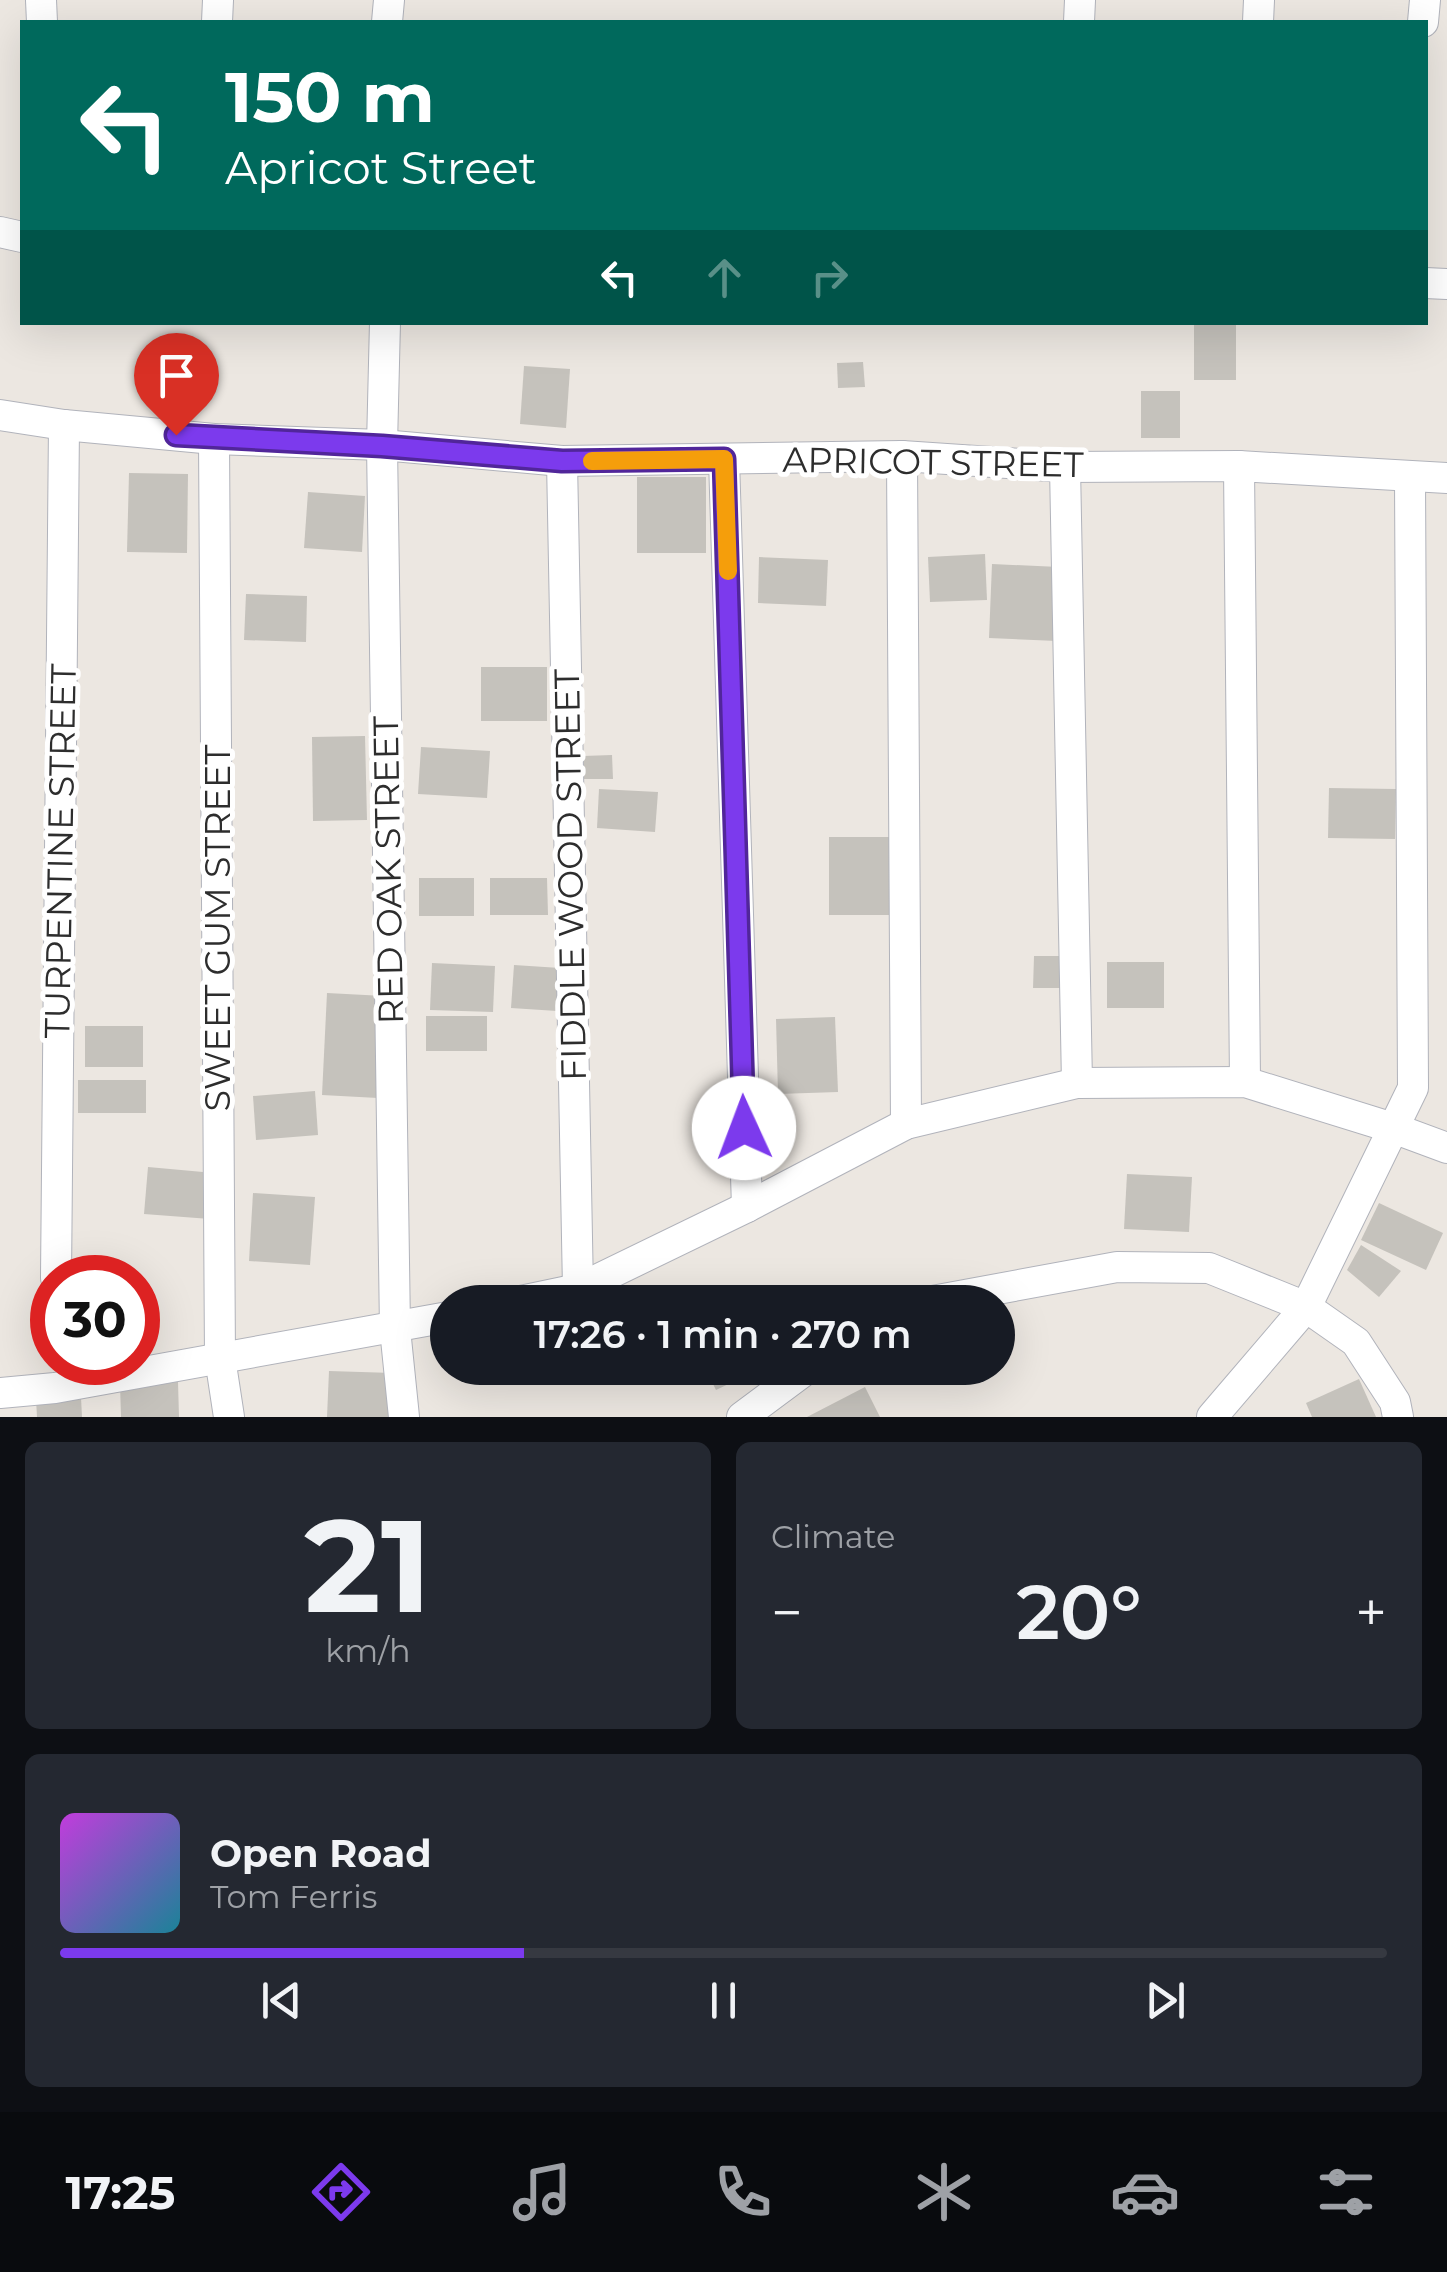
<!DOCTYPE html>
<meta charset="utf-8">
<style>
:root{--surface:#171b24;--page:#242831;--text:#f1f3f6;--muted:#9ea1a6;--line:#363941;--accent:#7c3aed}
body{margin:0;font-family:Montserrat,sans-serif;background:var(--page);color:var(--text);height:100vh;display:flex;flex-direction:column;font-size:38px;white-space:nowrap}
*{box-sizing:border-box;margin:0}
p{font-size:32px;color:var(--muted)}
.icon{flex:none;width:55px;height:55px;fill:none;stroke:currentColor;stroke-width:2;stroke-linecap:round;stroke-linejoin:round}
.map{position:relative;height:1417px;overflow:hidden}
.side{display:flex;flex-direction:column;gap:25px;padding:25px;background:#0d0f14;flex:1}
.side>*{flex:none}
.banner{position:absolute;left:20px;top:20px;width:1408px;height:305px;border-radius:0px;box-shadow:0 10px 40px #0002;background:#00695c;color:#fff;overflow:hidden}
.speed{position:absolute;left:30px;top:1255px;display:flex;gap:20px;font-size:50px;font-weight:700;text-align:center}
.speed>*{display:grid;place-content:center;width:130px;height:130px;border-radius:50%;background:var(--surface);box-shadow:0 10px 40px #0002;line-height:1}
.speed .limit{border:15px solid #d22;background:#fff;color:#111}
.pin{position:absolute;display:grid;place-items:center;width:85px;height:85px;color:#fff;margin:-102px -42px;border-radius:50% 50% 50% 0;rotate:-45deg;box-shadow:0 0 10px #0007}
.pin .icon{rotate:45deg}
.me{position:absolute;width:110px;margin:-55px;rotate:358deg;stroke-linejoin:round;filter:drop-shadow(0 0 8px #0008)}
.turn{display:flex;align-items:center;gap:35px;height:210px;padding:0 40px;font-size:45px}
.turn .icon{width:130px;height:130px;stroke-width:2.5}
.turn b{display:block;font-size:70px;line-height:85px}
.lanes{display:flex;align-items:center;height:95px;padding:0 40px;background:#0003;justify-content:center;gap:50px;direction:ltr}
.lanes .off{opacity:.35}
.big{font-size:75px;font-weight:600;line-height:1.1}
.side .tile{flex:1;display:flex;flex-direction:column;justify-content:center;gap:15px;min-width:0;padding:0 35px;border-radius:15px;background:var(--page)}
.side .dial{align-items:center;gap:0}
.dial b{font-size:130px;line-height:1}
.song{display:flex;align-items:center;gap:30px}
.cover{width:120px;height:120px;border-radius:15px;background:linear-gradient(135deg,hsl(290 70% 55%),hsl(190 70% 35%))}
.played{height:10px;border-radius:5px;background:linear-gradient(90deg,var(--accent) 35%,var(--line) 35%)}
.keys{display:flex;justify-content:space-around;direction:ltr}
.heat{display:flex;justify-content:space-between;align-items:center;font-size:55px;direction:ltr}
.side .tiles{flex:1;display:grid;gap:25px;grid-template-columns:1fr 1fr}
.tile:last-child{grid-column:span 2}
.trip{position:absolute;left:430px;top:1285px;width:585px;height:100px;border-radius:50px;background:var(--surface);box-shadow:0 10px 40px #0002;font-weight:600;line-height:100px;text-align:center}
.dock{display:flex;height:160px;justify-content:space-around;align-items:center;background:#090b0e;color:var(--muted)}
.dock .icon{width:70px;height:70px}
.dock .current{color:var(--accent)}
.dock b{font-size:45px;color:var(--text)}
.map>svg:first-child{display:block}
.building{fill:#c5c2bc}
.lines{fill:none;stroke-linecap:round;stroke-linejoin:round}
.street-casing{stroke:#b1b3bb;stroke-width:32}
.street{stroke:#fff;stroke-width:30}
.route-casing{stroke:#51269a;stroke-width:25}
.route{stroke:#7c3aed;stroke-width:18}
.slow{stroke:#f59e0b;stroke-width:18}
.labels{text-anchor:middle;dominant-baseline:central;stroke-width:10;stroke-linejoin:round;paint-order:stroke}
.street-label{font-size:35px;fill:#2d2d2d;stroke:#fff}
</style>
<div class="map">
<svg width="1447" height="1417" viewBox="0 0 1447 1417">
<rect width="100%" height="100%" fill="#ece7e1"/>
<g class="building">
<rect x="1194" y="322" width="42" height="58"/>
<path d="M 863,362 L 865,387 L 838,388 L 837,363 Z"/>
<path d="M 524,366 L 570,369 L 566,428 L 520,424 Z"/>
<rect x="1141" y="391" width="39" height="47"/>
<path d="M 129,473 L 188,474 L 187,553 L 127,552 Z"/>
<rect x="637" y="477" width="69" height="76"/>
<path d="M 308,492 L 365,496 L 362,552 L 304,548 Z"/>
<path d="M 985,554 L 987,600 L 930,602 L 928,557 Z"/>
<path d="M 759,557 L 828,560 L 826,606 L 758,603 Z"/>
<path d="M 992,564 L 1059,567 L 1057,641 L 989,638 Z"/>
<path d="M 246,594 L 307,596 L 306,642 L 244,640 Z"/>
<rect x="481" y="667" width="66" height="54"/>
<path d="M 365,736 L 367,820 L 313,821 L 312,737 Z"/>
<path d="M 421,747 L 490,751 L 487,798 L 418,794 Z"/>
<path d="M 612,755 L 613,779 L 584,779 L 583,756 Z"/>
<path d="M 1329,788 L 1396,789 L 1395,839 L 1328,838 Z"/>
<path d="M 599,789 L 658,792 L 655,832 L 597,828 Z"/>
<rect x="829" y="837" width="65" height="78"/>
<rect x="419" y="878" width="55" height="38"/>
<path d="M 490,878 L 547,878 L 548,915 L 490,915 Z"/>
<path d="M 1034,956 L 1067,956 L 1067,988 L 1033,988 Z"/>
<rect x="1107" y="962" width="57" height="46"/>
<path d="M 432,963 L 495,966 L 493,1012 L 430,1010 Z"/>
<path d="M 514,965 L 560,968 L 557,1011 L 511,1008 Z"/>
<path d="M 327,993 L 384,996 L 378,1098 L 322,1095 Z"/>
<rect x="426" y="1016" width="61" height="35"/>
<path d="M 835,1017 L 838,1092 L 778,1094 L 776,1019 Z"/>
<rect x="85" y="1026" width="58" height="41"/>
<rect x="78" y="1080" width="68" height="33"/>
<path d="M 315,1091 L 318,1135 L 256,1140 L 253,1096 Z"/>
<path d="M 148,1167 L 214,1173 L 210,1219 L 144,1214 Z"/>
<path d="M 1127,1174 L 1192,1177 L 1189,1232 L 1124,1229 Z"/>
<path d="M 253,1193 L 315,1197 L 310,1265 L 249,1261 Z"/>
<path d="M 1379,1203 L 1443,1233 L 1426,1270 L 1361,1240 Z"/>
<path d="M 1361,1245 L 1401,1271 L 1379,1297 L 1347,1270 Z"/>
<path d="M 705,1368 L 762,1368 L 716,1390 Z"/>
<path d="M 329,1371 L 393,1373 L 391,1417 L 327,1417 Z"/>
<path d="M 1359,1379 L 1376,1417 L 1312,1417 L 1306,1403 Z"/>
<path d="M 178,1382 L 179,1417 L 121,1417 L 120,1384 Z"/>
<path d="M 865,1387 L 880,1417 L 807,1417 Z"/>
<path d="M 81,1397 L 82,1417 L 37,1417 L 36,1399 Z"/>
</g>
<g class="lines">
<defs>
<g id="street">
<path d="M 41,0 L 42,22"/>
<path d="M 217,22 L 218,0"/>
<path d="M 387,22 L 389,0"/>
<path d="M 1079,22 L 1080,0"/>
<path d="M 1258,22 L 1259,0"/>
<path d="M 1423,22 L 1425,0"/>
<path d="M 0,232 L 22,237"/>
<path d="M 1425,283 L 1447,284"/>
<path d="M 385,322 L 382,445 L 395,1329 L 404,1417"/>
<path d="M 0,415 L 64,425 L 214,439 L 382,445 L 562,461 L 902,456 L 1065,467 L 1239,466 L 1447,478"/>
<path d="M 214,439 L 220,1358 L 229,1417"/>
<path d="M 902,456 L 906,1124"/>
<path d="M 724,459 L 747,1207"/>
<path d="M 562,461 L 578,1289"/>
<path d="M 1239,466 L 1245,1082"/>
<path d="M 1065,467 L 1077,1083"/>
<path d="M 56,1278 L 64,425"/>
<path d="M 516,1302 L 578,1289 L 747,1207 L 906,1124 L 1077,1083 L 1245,1082 L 1393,1128 L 1447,1148"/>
<path d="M 927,1302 L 1117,1267 L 1209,1268 L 1306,1307 L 1356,1342 L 1395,1402 L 1398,1417"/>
<path d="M 0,1393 L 55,1388 L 448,1317"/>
<path d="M 742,1417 L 808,1368"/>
<path d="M 1212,1417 L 1306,1307 L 1413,1088 L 1410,477"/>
</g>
</defs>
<use href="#street" class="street-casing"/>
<use href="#street" class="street"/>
</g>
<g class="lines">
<defs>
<path id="route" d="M 176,435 L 382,446 L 562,461 L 724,459 L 744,1128"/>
</defs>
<use href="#route" class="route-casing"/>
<use href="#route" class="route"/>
<path class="slow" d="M 592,461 L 724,459 L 728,571"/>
</g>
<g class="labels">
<g class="street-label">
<text transform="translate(933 462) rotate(1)">APRICOT STREET</text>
<text transform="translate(60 851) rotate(-89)">TURPENTINE STREET</text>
<text transform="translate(388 870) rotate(-91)">RED OAK STREET</text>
<text transform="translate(570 875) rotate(-91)">FIDDLE WOOD STREET</text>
<text transform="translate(217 928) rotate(-90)">SWEET GUM STREET</text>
</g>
</g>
</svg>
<div class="speed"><div class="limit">30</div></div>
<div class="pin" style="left:176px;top:435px;background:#d93025"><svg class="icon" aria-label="arrive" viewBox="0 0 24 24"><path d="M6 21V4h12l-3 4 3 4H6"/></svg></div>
<svg class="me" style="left:744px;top:1128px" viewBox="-20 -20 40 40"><circle r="19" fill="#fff"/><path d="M0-13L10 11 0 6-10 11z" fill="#7c3aed"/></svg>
<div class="trip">17:26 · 1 min · 270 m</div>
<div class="banner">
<div class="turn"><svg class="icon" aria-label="left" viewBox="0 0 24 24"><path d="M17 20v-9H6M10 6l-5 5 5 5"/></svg><div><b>150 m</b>Apricot Street</div></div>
<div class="lanes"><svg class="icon" aria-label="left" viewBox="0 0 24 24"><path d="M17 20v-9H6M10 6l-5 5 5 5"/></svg><svg class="icon off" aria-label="ahead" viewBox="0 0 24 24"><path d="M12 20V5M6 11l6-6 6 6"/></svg><svg class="icon off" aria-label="right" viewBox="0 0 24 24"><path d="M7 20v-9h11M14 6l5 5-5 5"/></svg></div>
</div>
</div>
<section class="side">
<div class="tiles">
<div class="tile dial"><b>21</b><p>km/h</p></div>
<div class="tile"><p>Climate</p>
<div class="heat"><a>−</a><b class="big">20°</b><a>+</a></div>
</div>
<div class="tile">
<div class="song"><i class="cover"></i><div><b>Open Road</b><p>Tom Ferris</p></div></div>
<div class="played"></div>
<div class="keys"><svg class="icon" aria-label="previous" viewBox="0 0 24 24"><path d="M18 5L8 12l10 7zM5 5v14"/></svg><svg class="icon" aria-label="pause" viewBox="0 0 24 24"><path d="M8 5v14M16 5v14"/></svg><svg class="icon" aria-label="next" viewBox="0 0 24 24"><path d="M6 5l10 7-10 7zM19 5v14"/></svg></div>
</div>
</div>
</section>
<nav class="dock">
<b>17:25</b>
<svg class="icon current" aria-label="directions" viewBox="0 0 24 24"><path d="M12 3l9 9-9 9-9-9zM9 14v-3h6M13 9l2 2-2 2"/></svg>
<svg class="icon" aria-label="music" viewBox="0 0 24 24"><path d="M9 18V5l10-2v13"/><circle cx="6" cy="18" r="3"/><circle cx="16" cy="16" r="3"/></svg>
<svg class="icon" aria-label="phone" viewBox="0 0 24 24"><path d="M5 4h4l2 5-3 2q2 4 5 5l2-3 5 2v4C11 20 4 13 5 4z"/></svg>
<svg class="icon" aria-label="climate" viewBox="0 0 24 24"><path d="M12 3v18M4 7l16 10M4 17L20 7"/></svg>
<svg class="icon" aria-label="car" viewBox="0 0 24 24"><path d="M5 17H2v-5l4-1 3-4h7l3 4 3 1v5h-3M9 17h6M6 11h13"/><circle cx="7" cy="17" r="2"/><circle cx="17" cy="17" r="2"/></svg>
<svg class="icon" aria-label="filters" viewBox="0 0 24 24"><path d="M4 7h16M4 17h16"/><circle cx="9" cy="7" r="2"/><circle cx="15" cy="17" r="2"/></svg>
</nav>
